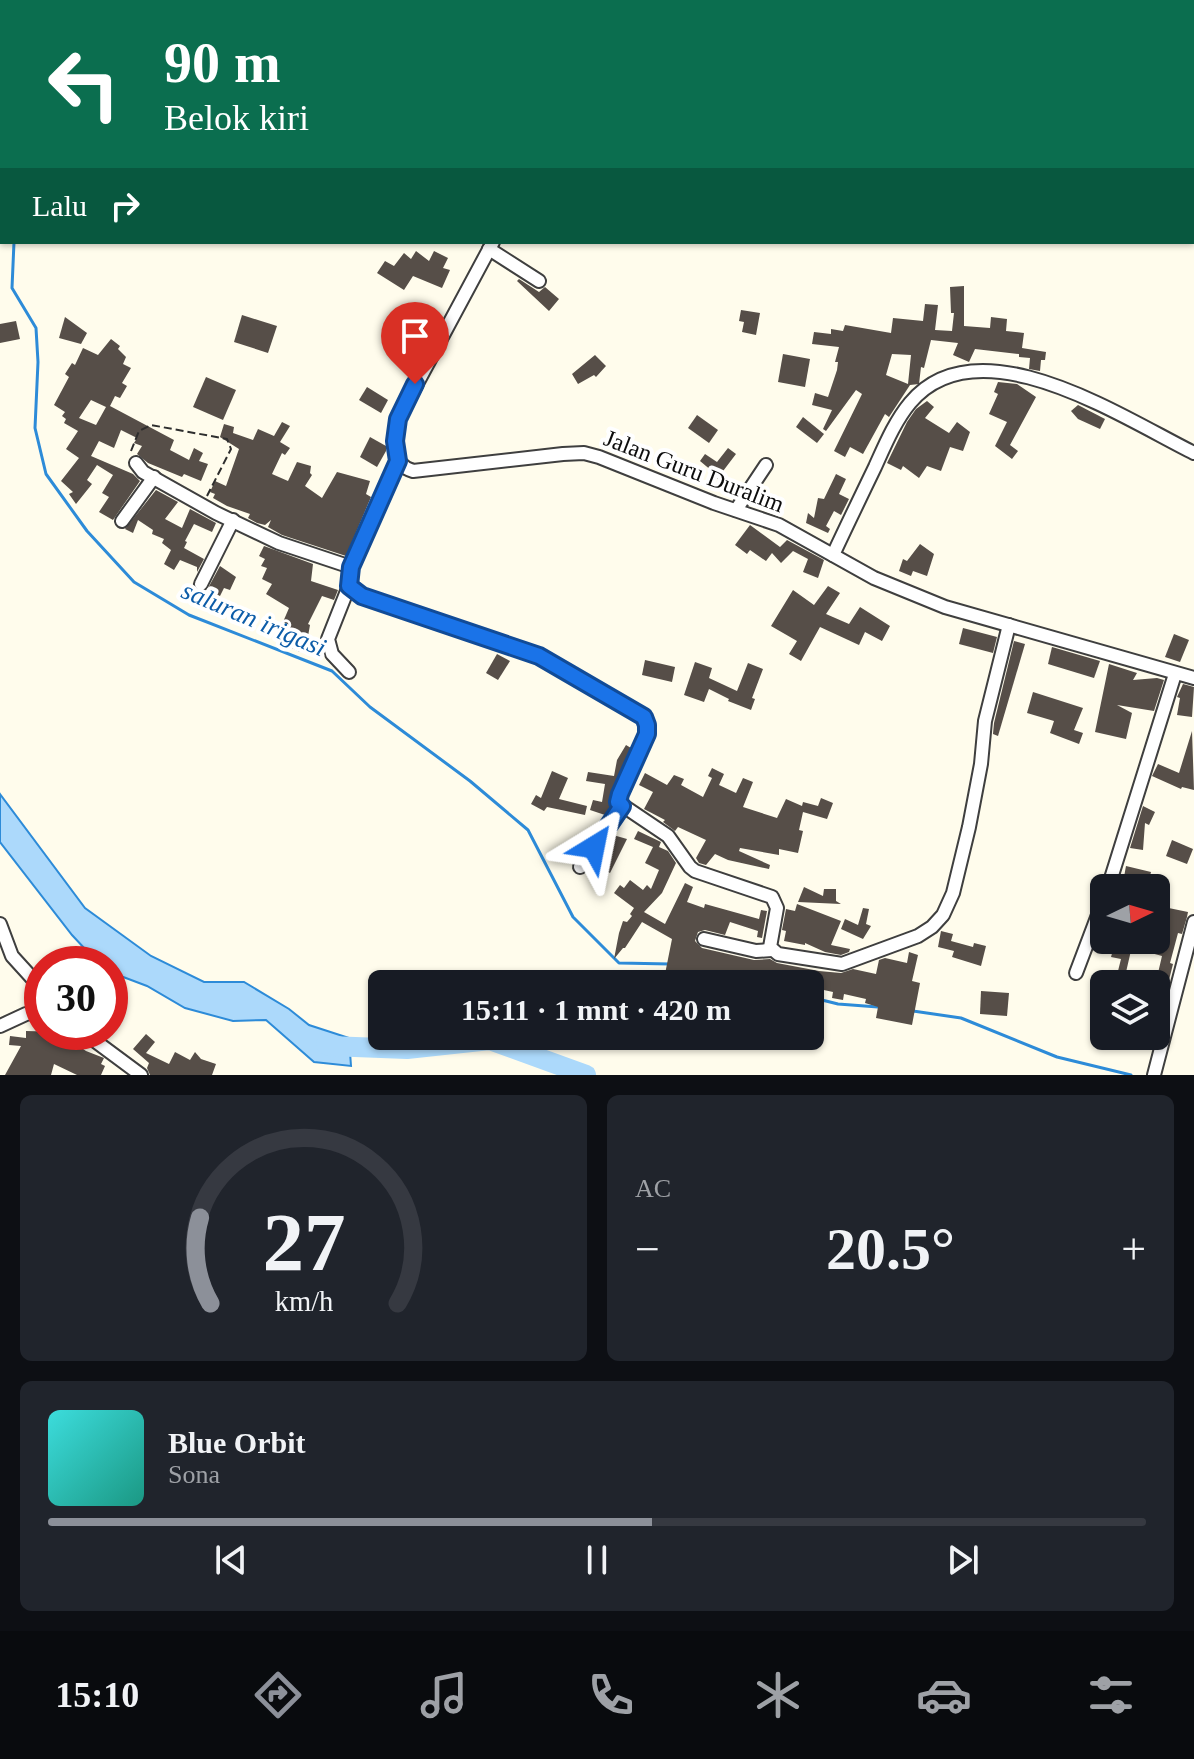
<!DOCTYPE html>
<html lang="id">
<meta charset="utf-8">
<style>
:root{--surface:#171b24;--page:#20242c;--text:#f1f3f6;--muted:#9ea1a6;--line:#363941;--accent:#8c9099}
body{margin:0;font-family:Georgia,serif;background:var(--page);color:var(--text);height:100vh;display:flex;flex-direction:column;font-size:30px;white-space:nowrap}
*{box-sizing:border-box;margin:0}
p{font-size:26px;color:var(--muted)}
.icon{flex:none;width:44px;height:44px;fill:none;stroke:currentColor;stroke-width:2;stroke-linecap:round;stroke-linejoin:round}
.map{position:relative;height:1075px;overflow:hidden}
.sheet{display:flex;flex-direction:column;gap:20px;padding:20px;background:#0d0f14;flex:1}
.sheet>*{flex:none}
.banner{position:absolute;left:0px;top:0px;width:1194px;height:244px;box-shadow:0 2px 6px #0004;background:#0b6e4f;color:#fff;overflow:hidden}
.needle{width:52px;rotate:85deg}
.tools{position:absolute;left:1090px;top:874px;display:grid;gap:16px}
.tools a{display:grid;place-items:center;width:80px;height:80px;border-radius:12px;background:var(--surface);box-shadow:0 2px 6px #0004;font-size:40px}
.speed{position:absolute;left:24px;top:946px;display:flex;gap:16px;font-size:40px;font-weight:700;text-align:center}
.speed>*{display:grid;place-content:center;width:104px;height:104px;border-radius:50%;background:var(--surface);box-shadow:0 2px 6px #0004;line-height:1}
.speed .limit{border:12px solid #d22;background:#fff;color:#111}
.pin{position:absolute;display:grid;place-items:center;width:68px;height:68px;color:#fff;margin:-82px -34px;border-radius:50% 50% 50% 0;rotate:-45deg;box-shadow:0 0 8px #0007}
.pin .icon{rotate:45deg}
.me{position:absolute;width:88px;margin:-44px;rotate:35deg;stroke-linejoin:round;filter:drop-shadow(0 0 6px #0008)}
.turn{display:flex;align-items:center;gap:28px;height:168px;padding:0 32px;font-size:36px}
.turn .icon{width:104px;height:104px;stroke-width:2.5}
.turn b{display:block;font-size:56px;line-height:68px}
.then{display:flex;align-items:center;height:76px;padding:0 32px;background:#0003;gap:16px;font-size:30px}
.big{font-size:60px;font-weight:600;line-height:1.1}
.sheet .widget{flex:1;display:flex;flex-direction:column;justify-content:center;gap:12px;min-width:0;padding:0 28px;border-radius:12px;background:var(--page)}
.sheet .dial{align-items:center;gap:0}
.dial svg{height:208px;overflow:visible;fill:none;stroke:var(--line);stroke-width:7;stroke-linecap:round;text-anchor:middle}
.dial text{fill:var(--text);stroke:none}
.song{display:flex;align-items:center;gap:24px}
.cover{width:96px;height:96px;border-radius:12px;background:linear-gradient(135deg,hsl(180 70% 55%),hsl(170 70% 35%))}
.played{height:8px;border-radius:4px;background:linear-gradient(90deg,var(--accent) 55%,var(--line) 55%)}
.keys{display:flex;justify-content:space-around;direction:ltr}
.heat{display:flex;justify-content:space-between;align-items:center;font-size:44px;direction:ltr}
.sheet .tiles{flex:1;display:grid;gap:20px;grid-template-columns:1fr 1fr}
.widget:last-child{grid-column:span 2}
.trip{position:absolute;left:368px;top:970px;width:456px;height:80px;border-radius:12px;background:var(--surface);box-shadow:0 2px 6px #0004;font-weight:600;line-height:80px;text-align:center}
.tab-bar{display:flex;height:128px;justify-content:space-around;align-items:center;background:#090b0e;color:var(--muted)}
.tab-bar .icon{width:56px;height:56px}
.tab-bar .selected{color:var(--accent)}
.tab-bar b{font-size:36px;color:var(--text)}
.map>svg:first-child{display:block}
.water{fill:#acd9fb;stroke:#2d8bd8;stroke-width:2}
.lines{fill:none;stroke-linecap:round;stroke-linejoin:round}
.stream{stroke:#2d8bd8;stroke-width:3}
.river{stroke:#acd9fb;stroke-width:20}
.building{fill:#564e48;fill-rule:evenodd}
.street-casing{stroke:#3f3f3f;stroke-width:16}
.path{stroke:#2e2e2e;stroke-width:2;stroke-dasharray:8 4;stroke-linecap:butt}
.street{stroke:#fff;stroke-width:12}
.route-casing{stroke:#114b97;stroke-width:20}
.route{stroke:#1a73e8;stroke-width:14}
.labels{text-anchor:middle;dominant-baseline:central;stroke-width:8;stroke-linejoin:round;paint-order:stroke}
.street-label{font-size:24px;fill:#0c0c0c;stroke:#fff}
.water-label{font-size:26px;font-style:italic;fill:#0c5ca8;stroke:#fff}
</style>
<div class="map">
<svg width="1194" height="1075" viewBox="0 0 1194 1075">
<rect width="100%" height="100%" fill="#fffcec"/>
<path class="water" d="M 0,794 L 85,908 L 151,956 L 204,982 L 244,982 L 289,1009 L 309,1025 L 349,1038 L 351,1066 L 314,1062 L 266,1020 L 233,1021 L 185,1008 L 147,986 L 110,972 L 110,964 L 99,964 L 72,935 L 0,842 Z"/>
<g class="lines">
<g class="stream">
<path d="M 0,201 L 2,205"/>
<path d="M 14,242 L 12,288 L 36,328 L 38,362 L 35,428 L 46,474 L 87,531 L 134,582 L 189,615 L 332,671 L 370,707 L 470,781 L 528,830 L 573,917 L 619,963 L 670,964"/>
<path d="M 721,976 L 756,984"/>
<path d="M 810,997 L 838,1004 L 878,1007"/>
<path d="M 913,1011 L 961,1018 L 1057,1057 L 1131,1075"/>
</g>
<path class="river" d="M 326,1044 L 329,1046 L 407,1049 L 490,1040 L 586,1075"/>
</g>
<g class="building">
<path d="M 416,251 L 429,261 L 434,251 L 448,258 L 443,268 L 450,270 L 442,288 L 413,276 L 404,290 L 377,273 L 385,261 L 394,266 L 404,253 L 411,259 Z"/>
<path d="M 519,279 L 539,292 L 545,287 L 559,299 L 549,311 L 517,281 Z"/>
<path d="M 964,286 L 964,326 L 990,328 L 991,317 L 1007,319 L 1006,331 L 1024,333 L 1022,348 L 1046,352 L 1045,360 L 1041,360 L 1040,371 L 1029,369 L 1030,358 L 1019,357 L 1019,354 L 975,349 L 969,362 L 953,355 L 958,343 L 931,340 L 924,368 L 921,367 L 919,384 L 910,385 L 889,417 L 885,414 L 863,454 L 850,447 L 845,457 L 834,451 L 862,394 L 856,390 L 826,431 L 823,429 L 832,410 L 812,405 L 815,393 L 828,397 L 837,370 L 838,362 L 835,362 L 839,347 L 812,344 L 814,332 L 831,334 L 831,329 L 843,331 L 845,325 L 891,333 L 893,318 L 923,321 L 925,304 L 938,305 L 935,330 L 952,331 L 954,313 L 951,313 L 950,287 ZM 892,354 L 911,355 L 908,384 L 886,375 Z"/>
<path d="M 741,310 L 760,313 L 756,335 L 742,332 L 744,322 L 739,321 Z"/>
<path d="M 242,315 L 277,326 L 268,353 L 234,342 Z"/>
<path d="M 65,317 L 87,333 L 81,344 L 59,338 Z"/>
<path d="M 16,321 L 20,339 L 0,343 L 0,324 Z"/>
<path d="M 111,339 L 120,346 L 118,349 L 126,357 L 123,364 L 131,368 L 122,383 L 127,386 L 120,398 L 115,396 L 110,406 L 174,440 L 170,450 L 189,460 L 194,448 L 203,453 L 199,461 L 208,464 L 201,481 L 184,474 L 182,477 L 148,463 L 137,454 L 142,446 L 134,443 L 137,438 L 121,430 L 114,448 L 99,441 L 91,456 L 133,474 L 140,481 L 113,520 L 99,512 L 109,497 L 102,493 L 113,475 L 97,465 L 87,480 L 92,484 L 76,504 L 69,494 L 73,492 L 61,481 L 79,458 L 66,449 L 78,431 L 64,423 L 66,419 L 62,416 L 65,412 L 54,405 L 69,377 L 65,374 L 72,363 L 75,365 L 83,348 L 98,355 ZM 91,400 L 106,407 L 96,425 L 79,418 Z"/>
<path d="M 783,354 L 810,359 L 805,387 L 778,382 Z"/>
<path d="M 595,355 L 606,366 L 596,377 L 594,375 L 578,384 L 572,374 Z"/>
<path d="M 206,377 L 236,390 L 223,420 L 193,407 Z"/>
<path d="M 998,382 L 1017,384 L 1036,397 L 1010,445 L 1018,451 L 1012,459 L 995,446 L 1007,422 L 989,414 L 998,394 L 994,392 Z"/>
<path d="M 367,387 L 388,400 L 381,413 L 359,400 Z"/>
<path d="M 927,401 L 934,407 L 925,418 L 949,433 L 957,422 L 970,432 L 963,451 L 950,447 L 941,471 L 927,466 L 919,478 L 903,466 L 901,470 L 887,463 L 907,422 L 916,409 Z"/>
<path d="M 1078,405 L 1105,419 L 1100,429 L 1078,419 L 1071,411 Z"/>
<path d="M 697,415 L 718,430 L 709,443 L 688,428 Z"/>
<path d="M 803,417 L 824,434 L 817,443 L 796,427 Z"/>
<path d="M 282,422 L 290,426 L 280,442 L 290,448 L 285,455 L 282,453 L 272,474 L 288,481 L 297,462 L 311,466 L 310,473 L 312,475 L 305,486 L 322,498 L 337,472 L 370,481 L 366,494 L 371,497 L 346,556 L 282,535 L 268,527 L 271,520 L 265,525 L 257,523 L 248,518 L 250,514 L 227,506 L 213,498 L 215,494 L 210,492 L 215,481 L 226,486 L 239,449 L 220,437 L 224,424 L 234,427 L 233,433 L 253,440 L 258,429 L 274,436 Z"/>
<path d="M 370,437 L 386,446 L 386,451 L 377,467 L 360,457 Z"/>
<path d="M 728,448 L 736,454 L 717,479 L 710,475 L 712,471 L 700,461 L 705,454 L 717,462 Z"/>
<path d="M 836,474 L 846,479 L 839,494 L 849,499 L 841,515 L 834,511 L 826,526 L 830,529 L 828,533 L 806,523 L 808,513 L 814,518 L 818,498 L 824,499 Z"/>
<path d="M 156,490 L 178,502 L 165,519 L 182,528 L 190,509 L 216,523 L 212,532 L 194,524 L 185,541 L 187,542 L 184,548 L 204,559 L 197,572 L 197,567 L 180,560 L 174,570 L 164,564 L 171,550 L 162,543 L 164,539 L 152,534 L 153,530 L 138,520 L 133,533 L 125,529 Z"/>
<path d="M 750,525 L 780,547 L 787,540 L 824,560 L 818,578 L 803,572 L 808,559 L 793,551 L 781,563 L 772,553 L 766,561 L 750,550 L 747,554 L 735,545 Z"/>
<path d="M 920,544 L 934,554 L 927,576 L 913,571 L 911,576 L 899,571 L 903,559 L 907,561 Z"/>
<path d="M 264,546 L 313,564 L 311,581 L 338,590 L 334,600 L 322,596 L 308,624 L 310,625 L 307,642 L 305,641 L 300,652 L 282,643 L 290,625 L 283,622 L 289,608 L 266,594 L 272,584 L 262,579 L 267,568 L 261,566 L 265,559 L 259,556 Z"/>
<path d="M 220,566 L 236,577 L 230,590 L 224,588 L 220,596 L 207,590 Z"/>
<path d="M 828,586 L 840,593 L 826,614 L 849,624 L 860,607 L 890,626 L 882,641 L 865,632 L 859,645 L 820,627 L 801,661 L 789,654 L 797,641 L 771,626 L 793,590 L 814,605 Z"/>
<path d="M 963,628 L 997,637 L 993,653 L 959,644 Z"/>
<path d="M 1174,634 L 1189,640 L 1180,662 L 1165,657 Z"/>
<path d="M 1014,641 L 1025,644 L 998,736 L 993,734 L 994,723 Z"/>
<path d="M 1052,647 L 1100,661 L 1094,678 L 1048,664 Z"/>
<path d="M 497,654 L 510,661 L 498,680 L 486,673 Z"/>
<path d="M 645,660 L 675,667 L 672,682 L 642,675 Z"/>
<path d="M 695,662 L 712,668 L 709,678 L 737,691 L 748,663 L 763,669 L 752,698 L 755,699 L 751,710 L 728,701 L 729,699 L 709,689 L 704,702 L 684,695 Z"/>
<path d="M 1109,664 L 1137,673 L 1133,680 L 1157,678 L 1164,680 L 1154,711 L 1117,705 L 1132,713 L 1126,739 L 1095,732 Z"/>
<path d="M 1183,684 L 1194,687 L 1192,717 L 1177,715 L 1180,698 L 1177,697 Z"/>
<path d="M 1033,692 L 1083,708 L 1074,730 L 1083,733 L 1079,744 L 1050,733 L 1054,721 L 1027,713 Z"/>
<path d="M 1192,731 L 1194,790 L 1182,787 L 1181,789 L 1152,776 L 1158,764 L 1179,773 Z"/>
<path d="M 626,745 L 631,748 L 612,791 L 611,806 L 605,815 L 590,810 L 593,800 L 602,802 L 605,784 L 586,781 L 588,772 L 614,776 L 617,760 Z"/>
<path d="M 712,768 L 724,774 L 719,785 L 736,793 L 743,778 L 753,782 L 743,807 L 777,818 L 786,799 L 802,806 L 803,802 L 818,806 L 821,798 L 833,803 L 827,819 L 803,812 L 799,830 L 803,831 L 798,853 L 779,849 L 779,855 L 740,848 L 739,851 L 770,865 L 769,869 L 728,860 L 715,854 L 706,865 L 699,863 L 696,858 L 706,840 L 678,827 L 675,831 L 663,822 L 665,820 L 644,809 L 653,792 L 639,785 L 645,773 L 667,785 L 674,775 L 684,779 L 681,785 L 703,797 L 712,778 L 708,776 Z"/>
<path d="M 552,771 L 568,778 L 559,799 L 587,806 L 585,815 L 547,807 L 544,811 L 531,804 L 536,795 L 541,798 Z"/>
<path d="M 1143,806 L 1155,812 L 1149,825 L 1145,823 L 1143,850 L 1130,848 Z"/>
<path d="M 638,831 L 661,842 L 659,847 L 668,851 L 676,863 L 662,893 L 644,912 L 665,924 L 685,883 L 693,887 L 687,902 L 704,908 L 705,904 L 759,919 L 761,910 L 767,911 L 762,938 L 757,937 L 758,931 L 730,922 L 725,935 L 705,930 L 698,932 L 695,941 L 702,948 L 754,960 L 770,959 L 777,963 L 819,971 L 841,973 L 853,969 L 876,974 L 879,960 L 885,958 L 907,963 L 909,952 L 918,955 L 912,981 L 920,983 L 912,1025 L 876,1018 L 878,1007 L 865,1003 L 866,999 L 844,994 L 843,1000 L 832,998 L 833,992 L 810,987 L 810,984 L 782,984 L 763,977 L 761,984 L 722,973 L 720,983 L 702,980 L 700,984 L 675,974 L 674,978 L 665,974 L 672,939 L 642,922 L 625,948 L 623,948 L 614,959 L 619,933 L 623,921 L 627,922 L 632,916 L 630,914 L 634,908 L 614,893 L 620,885 L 624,888 L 630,880 L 643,890 L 647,885 L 651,889 L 659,870 L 645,863 L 653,847 L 634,839 Z"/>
<path d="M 613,835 L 627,839 L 610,873 L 600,869 Z"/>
<path d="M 1172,840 L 1193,849 L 1187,864 L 1166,856 Z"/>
<path d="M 1126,866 L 1151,872 L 1147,888 L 1122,888 Z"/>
<path d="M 804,887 L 823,896 L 824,889 L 836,889 L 836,901 L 841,904 L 798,902 Z"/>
<path d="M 797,904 L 841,921 L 831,945 L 850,949 L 849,952 L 841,955 L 825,952 L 805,943 L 805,945 L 784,941 L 786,931 L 782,930 L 786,909 L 795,911 Z"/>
<path d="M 1159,906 L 1188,912 L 1187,917 L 1182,934 L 1178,933 L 1170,963 L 1173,964 L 1168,984 L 1142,984 L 1145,970 L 1158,973 L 1162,956 L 1151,953 L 1156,940 Z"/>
<path d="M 863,908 L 869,909 L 866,924 L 871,926 L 863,939 L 841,929 L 845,919 L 858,925 Z"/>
<path d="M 941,931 L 953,934 L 951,941 L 973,947 L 974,943 L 986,946 L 981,966 L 952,957 L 954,951 L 938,947 Z"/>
<path d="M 1115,943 L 1132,946 L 1124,981 L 1116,979 L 1121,959 L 1111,957 Z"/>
<path d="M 981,991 L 1009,993 L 1007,1016 L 980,1014 Z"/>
<path d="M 26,1031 L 64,1032 L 72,1037 L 70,1040 L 86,1051 L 104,1058 L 101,1064 L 105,1066 L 101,1075 L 77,1075 L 54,1064 L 51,1075 L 5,1075 L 21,1046 L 9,1045 L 10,1036 L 26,1038 Z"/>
<path d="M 146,1034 L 155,1042 L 146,1053 L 169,1064 L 175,1052 L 190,1060 L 195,1052 L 201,1059 L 216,1064 L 212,1075 L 150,1075 L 147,1068 L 149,1063 L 133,1049 Z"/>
</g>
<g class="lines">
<defs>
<g id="street">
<path d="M 629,2 L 630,0"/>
<path d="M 493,242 L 398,419 C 394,438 389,464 413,471 L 563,454 L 584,453 L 599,457 L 714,503 L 779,525 L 874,578 L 945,607 L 1194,678"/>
<path d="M 489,249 L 539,281"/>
<path d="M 398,461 C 389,480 345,569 349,584 C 351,590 357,593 362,596 L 539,656 L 641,715 L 647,722 L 647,734 L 620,794 L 619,803 L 668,836 L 690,867 L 695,871 L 772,897 L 777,908 L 770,947 L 778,954 L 842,964 L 918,936 L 932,927 L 943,915 L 953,893 L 969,827 L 981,764 L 985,721 L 1009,625"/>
<path d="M 136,463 L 143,472 L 216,513 L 279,543 L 351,567"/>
<path d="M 736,510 L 766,465"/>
<path d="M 122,521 L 154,477"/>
<path d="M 833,555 C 847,525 861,496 875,467 C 885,445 895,421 910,403 C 978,321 1123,418 1194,453"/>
<path d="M 201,584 L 233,520"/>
<path d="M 349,672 L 332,654 L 328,639 L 349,586"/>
<path d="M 580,867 L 622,806"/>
<path d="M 1108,888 L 1175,674"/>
<path d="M 0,924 L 12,956 L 42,989"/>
<path d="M 704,939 L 756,951 L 772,950"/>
<path d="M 1076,973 L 1104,899"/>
<path d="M 0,1026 L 26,1014 L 42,1011"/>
<path d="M 83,1032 L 141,1075"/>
<path d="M 1154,1075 L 1194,922"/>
</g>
</defs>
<use href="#street" class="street-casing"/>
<path class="path" d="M 131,451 L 139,431 L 151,425 L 227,439 L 231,449 L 207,496"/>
<use href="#street" class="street"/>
</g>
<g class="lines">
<defs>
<path id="route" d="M 415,384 L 398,419 L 395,441 L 398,461 L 351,567 L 349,586 L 362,596 L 539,656 L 644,717 L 647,725 L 647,734 L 620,794 L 618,802 L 622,806 L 594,847"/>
</defs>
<use href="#route" class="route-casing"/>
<use href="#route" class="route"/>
</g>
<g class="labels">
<g class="street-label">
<text transform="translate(694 471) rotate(21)">Jalan Guru Duralim</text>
</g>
<g class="water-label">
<text transform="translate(254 619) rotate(23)">saluran irigasi</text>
</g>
</g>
</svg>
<div class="tools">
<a><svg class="needle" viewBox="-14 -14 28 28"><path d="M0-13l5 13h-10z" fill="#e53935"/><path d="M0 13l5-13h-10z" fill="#9ea1a6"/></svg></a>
<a><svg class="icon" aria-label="layers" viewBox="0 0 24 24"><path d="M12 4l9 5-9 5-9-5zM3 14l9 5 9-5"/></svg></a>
</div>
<div class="speed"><div class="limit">30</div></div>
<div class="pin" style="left:415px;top:384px;background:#d93025"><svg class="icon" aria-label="arrive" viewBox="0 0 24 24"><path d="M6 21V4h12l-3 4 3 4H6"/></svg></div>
<svg class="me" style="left:594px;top:847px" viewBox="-20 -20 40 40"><path d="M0-17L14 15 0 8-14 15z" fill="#1a73e8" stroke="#fff" stroke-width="4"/></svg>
<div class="trip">15:11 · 1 mnt · 420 m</div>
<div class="banner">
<div class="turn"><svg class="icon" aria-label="left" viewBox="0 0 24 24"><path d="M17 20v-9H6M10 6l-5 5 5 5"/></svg><div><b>90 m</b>Belok kiri</div></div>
<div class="then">Lalu<svg class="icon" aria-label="right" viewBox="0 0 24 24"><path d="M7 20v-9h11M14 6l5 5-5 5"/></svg></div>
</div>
</div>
<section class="sheet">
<div class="tiles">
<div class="widget dial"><svg viewBox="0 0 100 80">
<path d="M14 69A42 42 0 1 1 86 69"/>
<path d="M14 69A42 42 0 0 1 10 36" stroke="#8c9099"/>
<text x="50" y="56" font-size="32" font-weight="700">27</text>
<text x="50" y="72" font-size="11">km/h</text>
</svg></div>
<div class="widget"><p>AC</p>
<div class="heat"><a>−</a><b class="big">20.5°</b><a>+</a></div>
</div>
<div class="widget">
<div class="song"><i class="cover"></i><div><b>Blue Orbit</b><p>Sona</p></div></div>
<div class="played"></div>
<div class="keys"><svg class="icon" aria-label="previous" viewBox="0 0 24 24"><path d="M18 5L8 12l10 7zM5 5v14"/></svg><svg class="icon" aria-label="pause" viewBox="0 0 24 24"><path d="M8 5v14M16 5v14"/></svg><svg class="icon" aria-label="next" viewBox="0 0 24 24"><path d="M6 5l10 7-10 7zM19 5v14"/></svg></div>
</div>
</div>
</section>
<nav class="tab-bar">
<b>15:10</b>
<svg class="icon selected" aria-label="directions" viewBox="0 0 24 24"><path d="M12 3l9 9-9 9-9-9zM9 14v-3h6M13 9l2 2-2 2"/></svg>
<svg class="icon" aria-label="music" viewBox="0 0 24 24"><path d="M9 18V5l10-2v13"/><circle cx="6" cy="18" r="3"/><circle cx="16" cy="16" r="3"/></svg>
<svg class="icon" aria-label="phone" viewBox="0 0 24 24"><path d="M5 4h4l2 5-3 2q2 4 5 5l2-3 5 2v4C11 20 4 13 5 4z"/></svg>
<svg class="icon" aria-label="climate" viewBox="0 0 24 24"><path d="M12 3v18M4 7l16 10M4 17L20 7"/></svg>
<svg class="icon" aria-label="car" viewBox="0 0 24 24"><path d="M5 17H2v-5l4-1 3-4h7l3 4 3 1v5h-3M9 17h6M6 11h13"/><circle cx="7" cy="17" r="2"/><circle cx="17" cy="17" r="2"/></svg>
<svg class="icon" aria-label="filters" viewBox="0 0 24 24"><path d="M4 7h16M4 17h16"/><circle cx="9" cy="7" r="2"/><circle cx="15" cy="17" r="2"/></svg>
</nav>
